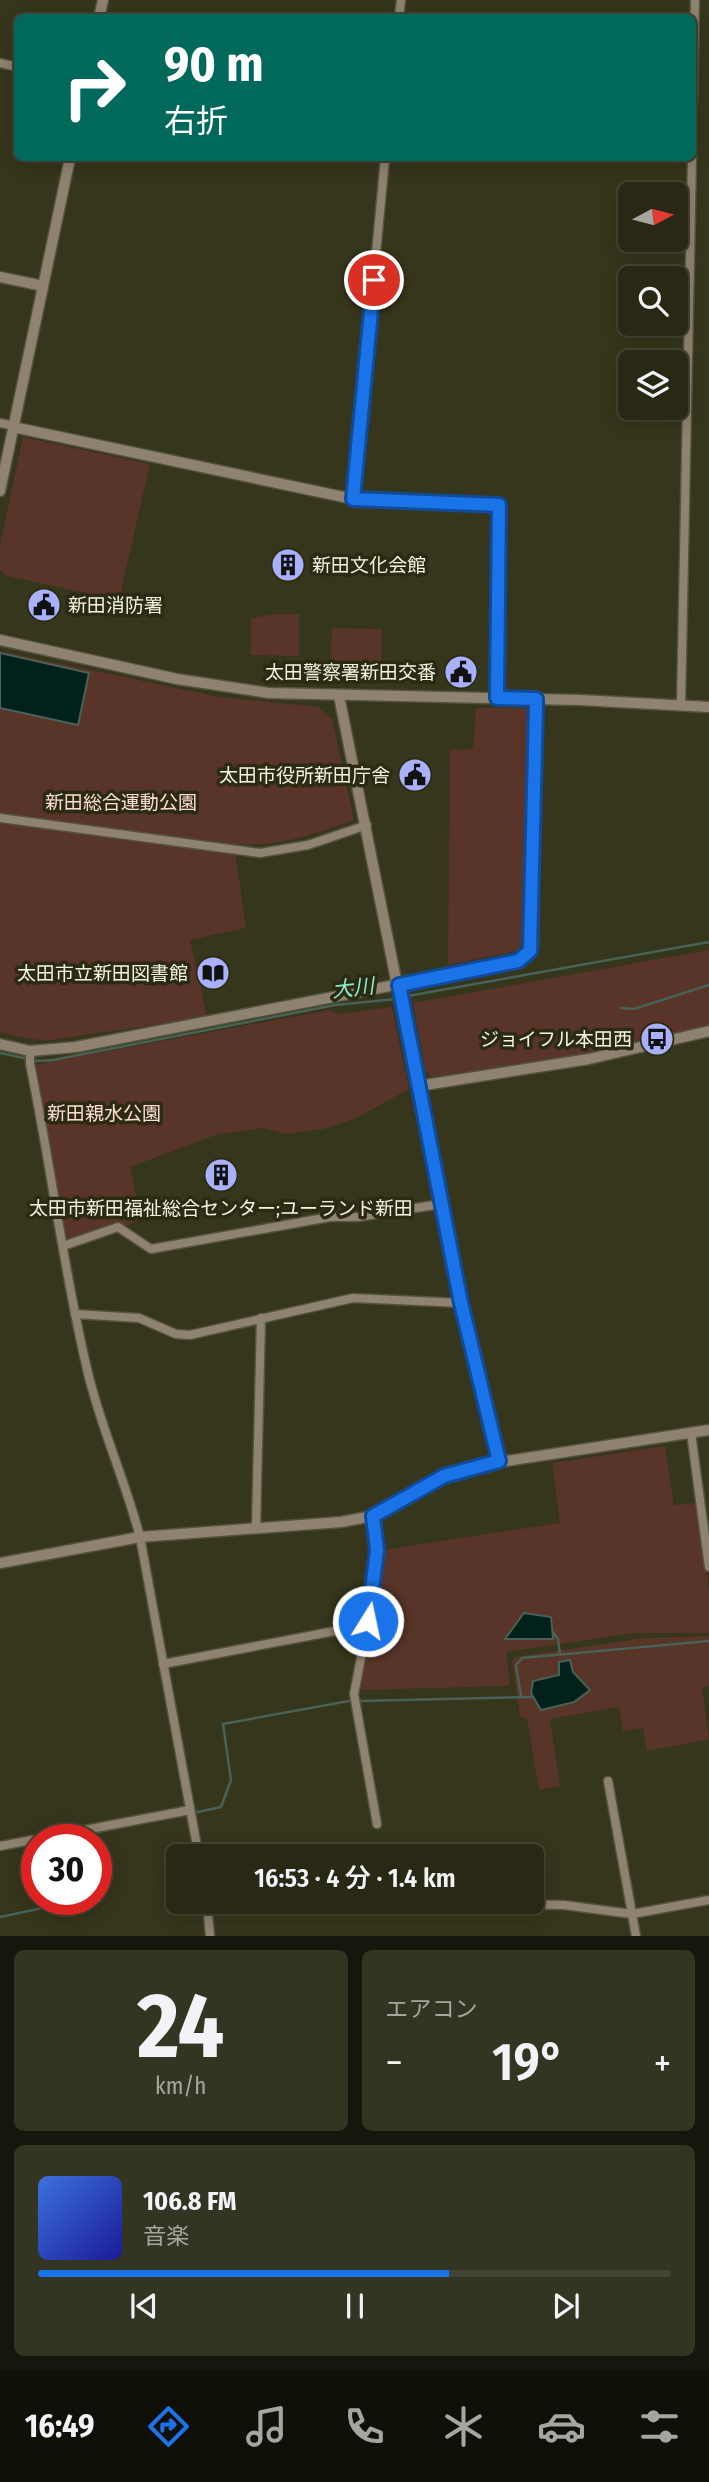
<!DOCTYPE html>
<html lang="ja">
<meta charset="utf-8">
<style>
:root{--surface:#282815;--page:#343422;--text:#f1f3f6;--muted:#a5a6a0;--line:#444434;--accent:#1a73e8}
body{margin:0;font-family:"Fira Sans Condensed","Noto Sans JP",sans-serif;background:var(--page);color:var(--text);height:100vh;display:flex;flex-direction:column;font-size:26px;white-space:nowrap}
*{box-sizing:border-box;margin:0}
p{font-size:23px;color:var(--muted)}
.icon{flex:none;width:38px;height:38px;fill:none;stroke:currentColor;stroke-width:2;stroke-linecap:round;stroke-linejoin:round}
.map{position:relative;height:1936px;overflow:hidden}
.sheet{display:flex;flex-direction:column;gap:14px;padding:14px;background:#16160c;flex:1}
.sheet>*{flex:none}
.top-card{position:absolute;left:14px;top:14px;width:682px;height:147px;border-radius:10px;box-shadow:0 4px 18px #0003,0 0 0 2px var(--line);background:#00695c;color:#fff;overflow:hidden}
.needle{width:46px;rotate:83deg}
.fabs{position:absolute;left:618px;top:182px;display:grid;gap:14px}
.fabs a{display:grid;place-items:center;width:70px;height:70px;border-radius:10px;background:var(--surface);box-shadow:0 4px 18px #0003,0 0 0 2px var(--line);font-size:35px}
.speed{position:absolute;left:21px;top:1824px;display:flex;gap:14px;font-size:35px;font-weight:700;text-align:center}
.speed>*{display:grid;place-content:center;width:91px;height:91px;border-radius:50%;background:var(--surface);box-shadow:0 4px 18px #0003,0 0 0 2px var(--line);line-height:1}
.speed .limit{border:10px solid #d22;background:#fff;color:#111}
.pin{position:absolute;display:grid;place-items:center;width:60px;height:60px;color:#fff;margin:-30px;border:4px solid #fff;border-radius:50%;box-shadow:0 2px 7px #0007}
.me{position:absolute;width:77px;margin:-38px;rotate:10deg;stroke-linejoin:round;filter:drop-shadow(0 0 5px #0008)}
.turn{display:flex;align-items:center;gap:24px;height:147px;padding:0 35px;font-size:32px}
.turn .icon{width:91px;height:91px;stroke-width:2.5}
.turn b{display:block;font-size:49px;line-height:60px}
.big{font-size:52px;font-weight:600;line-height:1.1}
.sheet .tile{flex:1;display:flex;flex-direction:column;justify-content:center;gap:10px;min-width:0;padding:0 24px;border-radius:10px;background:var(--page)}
.sheet .dial{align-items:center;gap:0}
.dial b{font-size:91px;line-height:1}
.song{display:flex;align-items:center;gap:21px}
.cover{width:84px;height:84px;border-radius:10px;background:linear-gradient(135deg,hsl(220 70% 55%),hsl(240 70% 35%))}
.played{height:7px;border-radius:4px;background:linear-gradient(90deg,var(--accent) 65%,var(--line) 65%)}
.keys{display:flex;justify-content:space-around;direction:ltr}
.heat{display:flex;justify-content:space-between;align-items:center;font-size:38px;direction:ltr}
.sheet .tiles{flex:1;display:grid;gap:14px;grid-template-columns:1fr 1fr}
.tile:last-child{grid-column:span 2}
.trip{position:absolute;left:166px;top:1844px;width:378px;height:70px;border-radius:10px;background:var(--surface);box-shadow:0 4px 18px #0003,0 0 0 2px var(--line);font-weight:600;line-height:70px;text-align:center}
.tab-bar{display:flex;height:112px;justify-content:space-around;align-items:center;background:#101008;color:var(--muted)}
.tab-bar .icon{width:49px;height:49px}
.tab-bar .current{color:var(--accent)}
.tab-bar b{font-size:32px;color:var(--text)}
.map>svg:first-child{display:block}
.green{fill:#593428}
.water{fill:#00221b;stroke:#496157;stroke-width:2}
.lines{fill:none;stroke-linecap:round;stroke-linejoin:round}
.stream{stroke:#496157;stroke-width:2.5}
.minor-casing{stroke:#54543c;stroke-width:11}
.tertiary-casing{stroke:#54543c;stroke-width:13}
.minor{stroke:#908270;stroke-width:8}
.tertiary{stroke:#908270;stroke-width:10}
.route-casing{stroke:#114b97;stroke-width:18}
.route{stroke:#1a73e8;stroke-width:12}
.labels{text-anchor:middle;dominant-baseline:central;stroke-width:7;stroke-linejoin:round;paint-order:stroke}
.poi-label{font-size:19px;fill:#f2f3e3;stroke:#2c2b12;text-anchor:end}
.park-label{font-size:19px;fill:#fddcd1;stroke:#2c2b12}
.water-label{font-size:21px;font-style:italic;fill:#88ead2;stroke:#2c2b12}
</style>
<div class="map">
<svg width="709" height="1936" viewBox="0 0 709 1936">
<rect width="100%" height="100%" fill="#36361c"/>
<g class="green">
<path d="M 23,437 L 150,464 L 119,600 L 7,576 L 0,570 L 0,545 Z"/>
<path d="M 274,614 L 299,614 L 299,656 L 251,655 L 251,618 Z"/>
<path d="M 332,628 L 382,629 L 381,682 L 329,681 Z"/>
<path d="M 0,651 L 219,697 L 318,707 L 332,719 L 354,820 C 315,834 277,848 234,844 L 246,928 L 190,940 L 207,1017 L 44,1041 L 0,1033 Z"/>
<path d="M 476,708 L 529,708 L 527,940 L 517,951 L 448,965 L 450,750 L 473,749 Z"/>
<path d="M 709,950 L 709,1025 L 589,1054 L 432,1077 L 425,1071 L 406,1074 L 409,1089 L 354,1119 L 323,1129 L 287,1134 L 263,1128 L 218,1134 L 130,1167 L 141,1218 L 125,1227 L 119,1223 L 70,1239 L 65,1235 L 33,1065 L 329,1010 L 338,1014 L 392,1007 L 405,1072 L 425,1067 L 413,1003 Z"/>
<path d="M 665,1446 L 674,1505 L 697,1503 L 709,1589 L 709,1633 L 634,1633 L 506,1652 L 510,1682 L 507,1686 L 360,1690 L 357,1688 L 370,1646 L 381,1550 L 560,1523 L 552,1463 Z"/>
<path d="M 709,1636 L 709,1686 L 702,1687 L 709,1739 L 647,1751 L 643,1728 L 623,1731 L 619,1707 L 550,1719 L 560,1786 L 539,1790 L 527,1719 L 520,1716 L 512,1661 L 515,1657 L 645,1638 Z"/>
</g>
<g class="water">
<path d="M 0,653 L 89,673 L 78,725 L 0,708 Z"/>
<path d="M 524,1613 L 551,1617 L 553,1639 L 505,1639 Z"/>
<path d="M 570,1660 L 573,1672 L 590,1690 L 574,1702 L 541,1710 L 531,1693 L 533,1681 L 559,1675 L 559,1662 Z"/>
</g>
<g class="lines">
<g class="stream">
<path d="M 402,997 L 709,942"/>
<path d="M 621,1008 L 634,1009 L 709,985"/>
<path d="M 0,1053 L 38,1061 L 53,1060 L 335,1005 L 396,999"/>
<path d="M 553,1632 L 558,1639 L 560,1654"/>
<path d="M 521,1696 L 516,1665 L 522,1658 L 709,1641"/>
<path d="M 360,1701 L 532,1697"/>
<path d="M 193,1813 L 221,1807 L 231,1780 L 223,1724 L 349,1701"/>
<path d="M 63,1839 L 183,1815"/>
<path d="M 0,1917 L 71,1902 L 70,1899"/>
</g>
<defs>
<g id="minor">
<path d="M 399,18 L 401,0"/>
<path d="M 0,63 L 18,67"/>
<path d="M 693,104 L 695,0"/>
<path d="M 0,423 L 14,426"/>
<path d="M 353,499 L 385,158"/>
<path d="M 681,705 L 692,158"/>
<path d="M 0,818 L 260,853 L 308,845 L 367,825"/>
<path d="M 30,1051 L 30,1064 C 51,1165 63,1268 87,1369 C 100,1426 125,1479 140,1537 L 199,1857"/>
<path d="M 63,1246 L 118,1227 L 151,1249 L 330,1217 L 358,1217 L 441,1204"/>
<path d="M 75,1314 L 139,1318 L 176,1334 L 190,1335 L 353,1298 L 461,1303"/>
<path d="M 691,1433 L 709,1567"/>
<path d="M 373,1516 L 377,1550 L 372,1574 L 374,1591 L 354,1694 L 377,1824"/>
<path d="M 256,1528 L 261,1318"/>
<path d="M 163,1664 L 340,1630 L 367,1621"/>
<path d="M 608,1781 L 636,1936"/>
<path d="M 0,1846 L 190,1810"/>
<path d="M 207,1902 L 210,1936"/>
<path d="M 366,1902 L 564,1905 L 632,1914 L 709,1900"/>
</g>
<g id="tertiary">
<path d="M 99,18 L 103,0"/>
<path d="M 0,277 L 43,286"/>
<path d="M 13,427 L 353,499 L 497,504 L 500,509 L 497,698"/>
<path d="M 0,491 L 70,158"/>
<path d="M 0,640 L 177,679 L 269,693 L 580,700 L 709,707"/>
<path d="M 339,696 L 461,1303 L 499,1460"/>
<path d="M 0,1044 L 30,1051 L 76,1047 L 518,961 L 527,957 L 533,945 L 535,699"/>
<path d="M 418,1086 L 589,1059 L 709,1031"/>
<path d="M 0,1563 L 140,1537 L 341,1522 L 373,1516 L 430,1483 L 480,1465 L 709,1430"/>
</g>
</defs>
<use href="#minor" class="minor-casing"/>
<use href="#tertiary" class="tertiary-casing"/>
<use href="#minor" class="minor"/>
<use href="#tertiary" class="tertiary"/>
</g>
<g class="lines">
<defs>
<path id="route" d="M 368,1621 L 377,1550 L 373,1516 L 444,1476 L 499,1461 L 461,1303 L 399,985 L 518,961 L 530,951 L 536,707 L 536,699 L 497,698 L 499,505 L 353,499 L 374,280"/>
</defs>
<use href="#route" class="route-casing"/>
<use href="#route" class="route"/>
</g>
<defs>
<symbol id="building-disc" viewBox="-11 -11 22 22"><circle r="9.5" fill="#a9b0fc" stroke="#2c2b12"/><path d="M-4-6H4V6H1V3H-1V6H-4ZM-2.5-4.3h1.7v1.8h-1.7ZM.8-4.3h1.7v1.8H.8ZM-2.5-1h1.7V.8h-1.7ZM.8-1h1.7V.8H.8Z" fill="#111"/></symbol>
<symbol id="civic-disc" viewBox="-11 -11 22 22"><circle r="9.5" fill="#a9b0fc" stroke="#2c2b12"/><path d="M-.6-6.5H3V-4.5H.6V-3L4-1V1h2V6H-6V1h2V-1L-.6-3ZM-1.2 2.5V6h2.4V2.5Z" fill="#111"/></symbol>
<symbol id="library-disc" viewBox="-11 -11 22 22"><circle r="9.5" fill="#a9b0fc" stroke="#2c2b12"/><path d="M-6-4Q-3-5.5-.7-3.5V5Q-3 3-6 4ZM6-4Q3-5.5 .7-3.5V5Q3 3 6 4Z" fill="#111"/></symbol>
<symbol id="bus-disc" viewBox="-11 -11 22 22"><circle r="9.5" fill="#a9b0fc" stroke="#2c2b12"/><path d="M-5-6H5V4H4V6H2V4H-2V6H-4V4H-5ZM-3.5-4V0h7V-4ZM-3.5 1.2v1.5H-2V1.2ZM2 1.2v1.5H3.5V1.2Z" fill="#111"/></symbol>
</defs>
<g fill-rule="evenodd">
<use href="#building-disc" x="269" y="546" width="38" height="38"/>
<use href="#civic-disc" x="25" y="586" width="38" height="38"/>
<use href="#civic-disc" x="442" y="653" width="38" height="38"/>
<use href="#civic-disc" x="396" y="756" width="38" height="38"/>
<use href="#library-disc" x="194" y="954" width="38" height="38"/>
<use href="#bus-disc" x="638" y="1020" width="38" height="38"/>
<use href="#building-disc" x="202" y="1156" width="38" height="38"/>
</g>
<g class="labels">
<g class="poi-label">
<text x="312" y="565" text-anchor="start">新田文化会館</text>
<text x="68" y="605" text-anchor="start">新田消防署</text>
<text x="436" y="672">太田警察署新田交番</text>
<text x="390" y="775">太田市役所新田庁舎</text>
<text x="188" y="973">太田市立新田図書館</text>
<text x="632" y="1039">ジョイフル本田西</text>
<text x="221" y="1208" text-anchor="middle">太田市新田福祉総合センター;ユーランド新田</text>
</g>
<g class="park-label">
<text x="121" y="802">新田総合運動公園</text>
<text x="104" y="1113">新田親水公園</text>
</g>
<g class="water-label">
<text transform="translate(353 988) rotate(-6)">大川</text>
</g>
</g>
</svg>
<div class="fabs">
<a><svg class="needle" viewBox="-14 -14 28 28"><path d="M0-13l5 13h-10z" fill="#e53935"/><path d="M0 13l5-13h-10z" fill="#a5a6a0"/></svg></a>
<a><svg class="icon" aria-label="search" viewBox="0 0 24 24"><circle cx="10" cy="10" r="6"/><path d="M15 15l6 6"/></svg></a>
<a><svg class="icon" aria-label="layers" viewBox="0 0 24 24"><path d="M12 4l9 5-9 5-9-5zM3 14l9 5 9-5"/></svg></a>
</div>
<div class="speed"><div class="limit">30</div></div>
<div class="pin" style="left:374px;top:280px;background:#d93025"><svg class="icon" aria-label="arrive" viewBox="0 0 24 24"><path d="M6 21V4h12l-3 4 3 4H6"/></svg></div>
<svg class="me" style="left:368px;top:1621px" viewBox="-20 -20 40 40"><circle r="17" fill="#1a73e8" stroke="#fff" stroke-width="3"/><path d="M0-11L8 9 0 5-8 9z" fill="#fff"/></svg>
<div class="trip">16:53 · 4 分 · 1.4 km</div>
<div class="top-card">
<div class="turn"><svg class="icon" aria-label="right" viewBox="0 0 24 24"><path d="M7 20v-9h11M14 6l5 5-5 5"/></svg><div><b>90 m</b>右折</div></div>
</div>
</div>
<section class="sheet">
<div class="tiles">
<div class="tile dial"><b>24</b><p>km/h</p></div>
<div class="tile"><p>エアコン</p>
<div class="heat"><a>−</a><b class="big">19°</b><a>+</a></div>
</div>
<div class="tile">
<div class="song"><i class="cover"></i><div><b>106.8 FM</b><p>音楽</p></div></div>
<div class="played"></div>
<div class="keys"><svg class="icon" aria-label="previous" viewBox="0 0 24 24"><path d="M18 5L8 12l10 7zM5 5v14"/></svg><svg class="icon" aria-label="pause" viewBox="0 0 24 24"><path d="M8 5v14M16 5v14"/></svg><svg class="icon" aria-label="next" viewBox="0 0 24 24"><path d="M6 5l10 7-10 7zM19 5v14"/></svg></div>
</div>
</div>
</section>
<nav class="tab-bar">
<b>16:49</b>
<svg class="icon current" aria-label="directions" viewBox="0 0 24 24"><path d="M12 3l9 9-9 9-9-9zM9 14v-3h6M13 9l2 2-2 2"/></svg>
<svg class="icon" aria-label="music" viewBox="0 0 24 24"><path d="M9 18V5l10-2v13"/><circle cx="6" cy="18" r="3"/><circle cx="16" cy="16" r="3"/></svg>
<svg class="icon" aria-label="phone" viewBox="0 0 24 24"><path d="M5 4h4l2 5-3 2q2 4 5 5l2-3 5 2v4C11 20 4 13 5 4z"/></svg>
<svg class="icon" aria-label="climate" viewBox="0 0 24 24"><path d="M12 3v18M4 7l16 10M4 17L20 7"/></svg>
<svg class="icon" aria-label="car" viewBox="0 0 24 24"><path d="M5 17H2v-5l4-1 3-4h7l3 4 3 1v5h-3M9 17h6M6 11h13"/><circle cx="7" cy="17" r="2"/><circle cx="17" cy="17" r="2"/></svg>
<svg class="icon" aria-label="filters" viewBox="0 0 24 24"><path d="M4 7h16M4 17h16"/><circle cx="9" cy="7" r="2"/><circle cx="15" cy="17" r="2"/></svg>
</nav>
